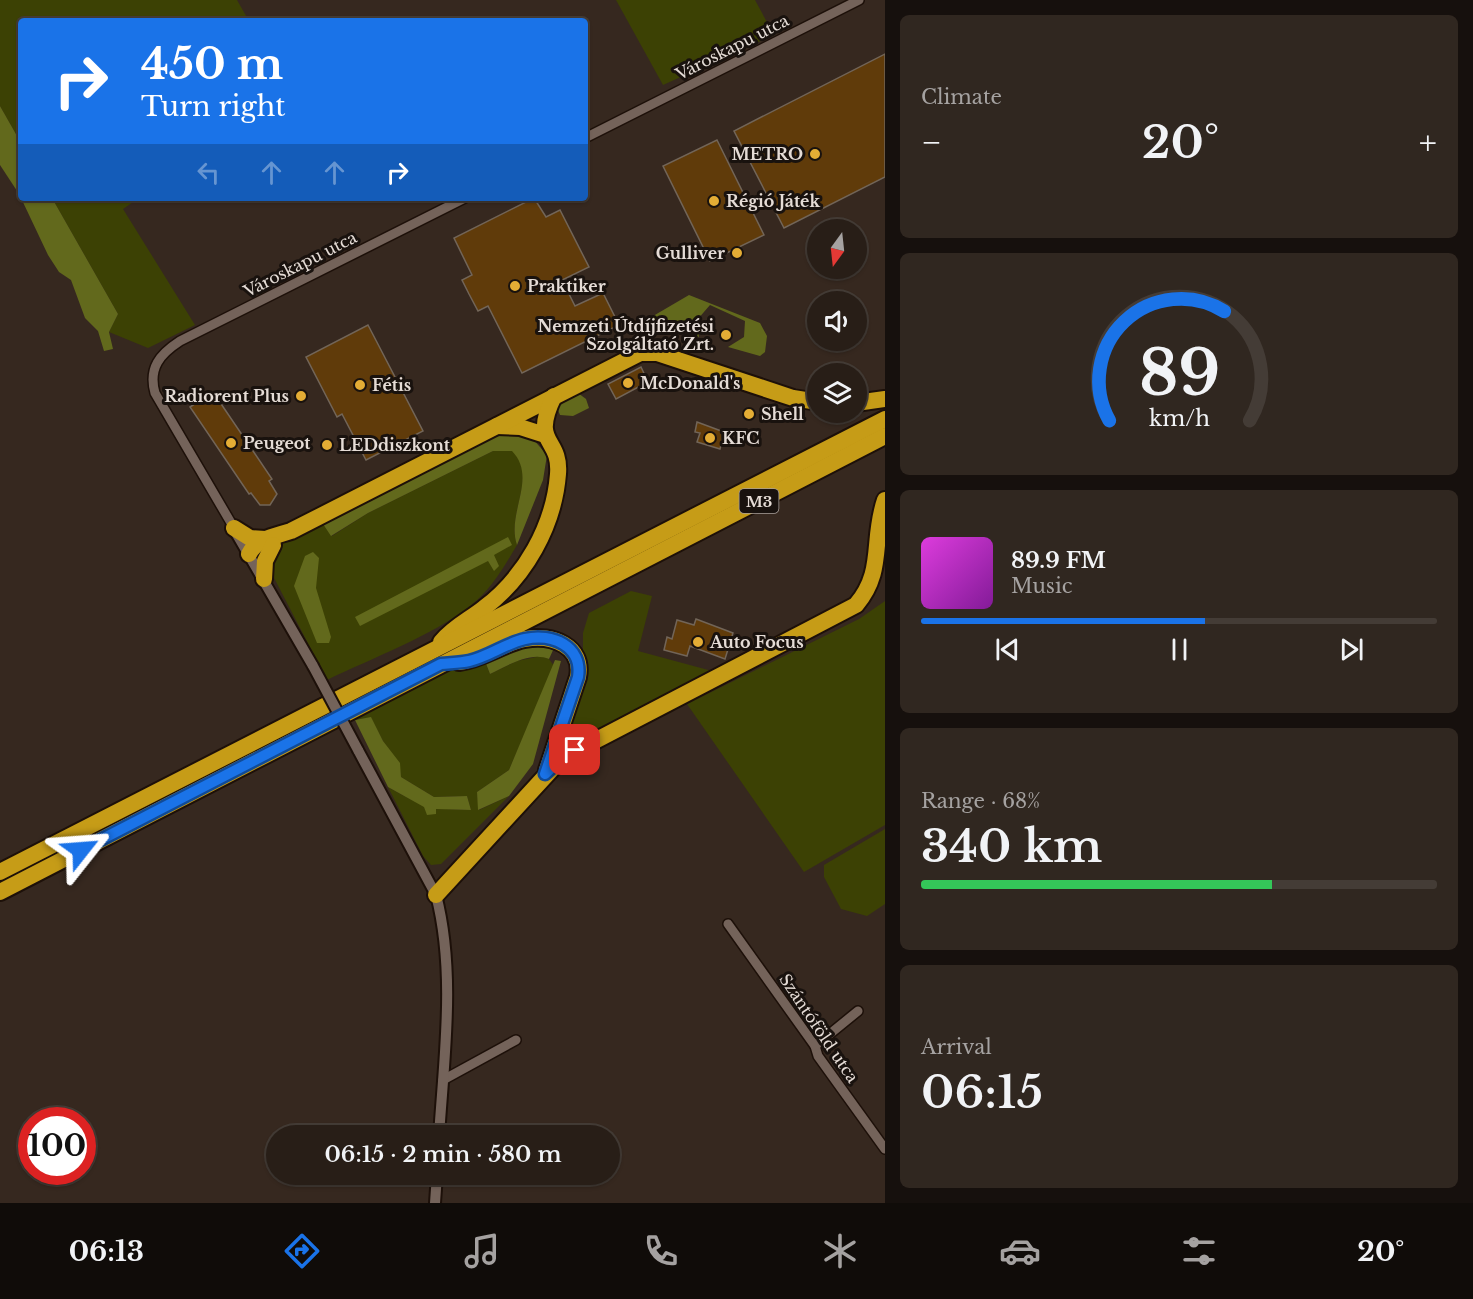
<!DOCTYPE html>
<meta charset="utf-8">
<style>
:root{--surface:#281e17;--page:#302720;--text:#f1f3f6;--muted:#a5a2a1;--line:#443c36;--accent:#1a73e8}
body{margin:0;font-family:"Libre Baskerville",serif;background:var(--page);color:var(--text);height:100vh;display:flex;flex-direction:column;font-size:22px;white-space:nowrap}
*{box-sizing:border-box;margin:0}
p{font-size:20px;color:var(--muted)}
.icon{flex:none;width:33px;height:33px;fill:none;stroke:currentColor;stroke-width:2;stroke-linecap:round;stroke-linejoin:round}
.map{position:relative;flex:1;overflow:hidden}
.drawer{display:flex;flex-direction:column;gap:15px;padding:15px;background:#16100d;width:588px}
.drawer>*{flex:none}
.hud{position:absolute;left:18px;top:18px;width:570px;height:183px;border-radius:6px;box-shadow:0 2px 4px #0004,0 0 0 2px var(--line);background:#1a73e8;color:#fff;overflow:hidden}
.needle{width:39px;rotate:195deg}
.buttons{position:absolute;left:807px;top:219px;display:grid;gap:12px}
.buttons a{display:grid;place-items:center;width:60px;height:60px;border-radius:50%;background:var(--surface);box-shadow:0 2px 4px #0004,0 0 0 2px var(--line);font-size:30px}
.speed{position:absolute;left:18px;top:1107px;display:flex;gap:12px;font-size:30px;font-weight:700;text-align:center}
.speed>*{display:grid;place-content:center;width:78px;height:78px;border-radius:50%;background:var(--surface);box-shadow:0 2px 4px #0004,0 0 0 2px var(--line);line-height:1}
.speed .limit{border:9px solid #d22;background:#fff;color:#111}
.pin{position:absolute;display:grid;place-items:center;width:51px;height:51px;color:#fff;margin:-26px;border-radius:12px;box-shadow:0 3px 9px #0006}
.me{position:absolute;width:66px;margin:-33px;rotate:62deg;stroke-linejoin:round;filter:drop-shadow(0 0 4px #0008)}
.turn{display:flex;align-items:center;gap:21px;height:126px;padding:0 24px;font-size:27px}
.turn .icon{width:78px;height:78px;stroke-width:2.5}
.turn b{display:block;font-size:42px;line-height:51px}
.lanes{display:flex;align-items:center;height:57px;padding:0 24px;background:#0003;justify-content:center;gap:30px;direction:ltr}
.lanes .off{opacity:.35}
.big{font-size:45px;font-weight:600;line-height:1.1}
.drawer .card{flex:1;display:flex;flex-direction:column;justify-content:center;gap:9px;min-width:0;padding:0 21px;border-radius:9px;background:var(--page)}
.drawer .dial{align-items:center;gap:0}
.dial svg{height:156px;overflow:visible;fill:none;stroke:var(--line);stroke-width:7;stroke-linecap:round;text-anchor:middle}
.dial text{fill:var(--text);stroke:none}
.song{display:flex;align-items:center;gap:18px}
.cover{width:72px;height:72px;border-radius:9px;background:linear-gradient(135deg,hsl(300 70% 55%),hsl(290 70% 35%))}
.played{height:6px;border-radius:3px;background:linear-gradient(90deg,var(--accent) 55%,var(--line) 55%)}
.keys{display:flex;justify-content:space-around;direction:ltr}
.heat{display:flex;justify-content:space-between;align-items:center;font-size:33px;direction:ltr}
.charge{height:9px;border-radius:4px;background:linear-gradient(90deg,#34c759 68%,var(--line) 0)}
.trip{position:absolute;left:266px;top:1125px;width:354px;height:60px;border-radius:30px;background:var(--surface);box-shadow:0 2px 4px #0004,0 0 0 2px var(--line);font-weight:600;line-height:60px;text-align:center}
.tab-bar{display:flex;height:96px;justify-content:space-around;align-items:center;background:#100c09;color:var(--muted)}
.tab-bar .icon{width:42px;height:42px}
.tab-bar .selected{color:var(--accent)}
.tab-bar b{font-size:27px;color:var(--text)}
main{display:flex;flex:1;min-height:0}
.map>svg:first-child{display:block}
.green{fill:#3c4104}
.forest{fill:#62691c}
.building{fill:#603b0a;stroke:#726558;stroke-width:1.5}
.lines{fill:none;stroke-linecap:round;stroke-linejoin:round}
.minor-casing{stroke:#1d1009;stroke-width:12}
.tertiary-casing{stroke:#1d1009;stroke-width:14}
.motorway-casing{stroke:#1d1009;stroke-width:20}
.minor{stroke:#74635a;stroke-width:9}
.tertiary{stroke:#74635a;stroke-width:10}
.motorway{stroke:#c69c17;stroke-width:16}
.tertiary-bridge-casing{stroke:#1d1009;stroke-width:14;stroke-linecap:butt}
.tertiary-bridge{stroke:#74635a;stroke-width:10}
.route-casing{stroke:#114b97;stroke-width:15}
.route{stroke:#1a73e8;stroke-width:10}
.poi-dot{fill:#e4ad35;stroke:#19120e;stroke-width:2}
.labels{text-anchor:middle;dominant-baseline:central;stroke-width:6;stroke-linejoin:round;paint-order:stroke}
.shield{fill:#19120e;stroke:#a89f9a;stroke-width:1.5}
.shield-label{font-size:15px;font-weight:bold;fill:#e5dcd6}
.street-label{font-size:16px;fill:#e5dcd6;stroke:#19120e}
.poi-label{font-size:16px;font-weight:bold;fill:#e5dcd6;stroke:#19120e;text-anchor:start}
</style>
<main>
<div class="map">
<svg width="885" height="1203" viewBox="0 0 885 1203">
<rect width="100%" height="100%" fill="#36281f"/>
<g class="green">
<path d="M 0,0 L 237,0 L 249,21 L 21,21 L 21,143 L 0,106 Z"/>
<path d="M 616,0 L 755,0 L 774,35 L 663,85 Z"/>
<path d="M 52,198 L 139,198 L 123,209 L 195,325 L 148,348 L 109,332 L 118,314 Z"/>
<path d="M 493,451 L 513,451 C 538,478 506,513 517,545 C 504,567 491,590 470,606 C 432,636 372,658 327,680 L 272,574 L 274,553 L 284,542 L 321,521 L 332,536 L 368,513 Z"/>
<path d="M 631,591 L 652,596 L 638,651 L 712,671 L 586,735 L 575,732 L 569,720 L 583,654 L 583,633 L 589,613 Z"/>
<path d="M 885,601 L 885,825 L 804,872 L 687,704 L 859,619 Z"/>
<path d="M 541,656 L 549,659 L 554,666 L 509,770 L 477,792 L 479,810 L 509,796 L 441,864 L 431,865 L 423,856 L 388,787 C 425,808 429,809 471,810 L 467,796 L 434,797 L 401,777 L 399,763 L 383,741 L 371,718 L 355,720 L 451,669 L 485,661 L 490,674 L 517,661 Z"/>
<path d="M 885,829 L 885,904 L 867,916 L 841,909 L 824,877 L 824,865 Z"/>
</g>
<g class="forest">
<path d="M 0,106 L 21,143 L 21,197 L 0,165 Z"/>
<path d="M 21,198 L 52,198 L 118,314 L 109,332 L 113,349 L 104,351 L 98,331 L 85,318 L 71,280 L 59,272 L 48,255 Z"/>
<path d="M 689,295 L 760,323 L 767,336 L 765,352 L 760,356 L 728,347 L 744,337 L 745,321 L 710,305 L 697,320 L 699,337 L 648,319 Z"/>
<path d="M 578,393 L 586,399 L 589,408 L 573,416 L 560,415 L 556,405 Z"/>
<path d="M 512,430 L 533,439 L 547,455 L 543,480 L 517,545 C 506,513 538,478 512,451 L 493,451 L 368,513 L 331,536 L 321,521 L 468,444 Z"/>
<path d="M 508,537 L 512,545 L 494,555 L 499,566 L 494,571 L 488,561 L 360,626 L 355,617 Z"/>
<path d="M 313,552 L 319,558 L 316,588 L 331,637 L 329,643 L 317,643 L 294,586 L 305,556 Z"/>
<path d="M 538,645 L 554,648 L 549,659 C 530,651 507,666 490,674 L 485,661 L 515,649 Z"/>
<path d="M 555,660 L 561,661 L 533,764 L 509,796 L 478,810 L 477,792 L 509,770 Z"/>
<path d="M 371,717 L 383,741 L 400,763 L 401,777 L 434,797 L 467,796 L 471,810 L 436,809 L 436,814 L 427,815 L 424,807 L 388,787 L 355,720 Z"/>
</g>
<g class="building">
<path d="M 885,54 L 885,177 L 784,228 L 734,131 Z"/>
<path d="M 717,140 L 764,235 L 710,261 L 663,166 Z"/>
<path d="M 534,198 L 546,217 L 560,210 L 589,267 L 562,280 L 575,306 L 603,293 L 619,325 L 522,373 L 488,306 L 478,311 L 469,294 L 462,280 L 472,275 L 454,238 Z"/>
<path d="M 368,325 L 423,431 L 366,460 L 342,414 L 337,417 L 306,357 Z"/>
<path d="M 641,367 L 648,382 L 616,399 L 608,384 Z"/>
<path d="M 213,392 L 272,479 L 269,481 L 277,494 L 270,505 L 260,505 L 251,493 L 249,494 L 190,407 Z"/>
<path d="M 697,422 L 724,432 L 720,449 L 697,442 L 700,433 L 695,432 Z"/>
<path d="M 696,619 L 733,633 L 725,659 L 690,646 L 687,656 L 664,650 L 667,637 L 672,639 L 677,620 L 694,625 Z"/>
</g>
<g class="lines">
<defs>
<g id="minor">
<path d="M 585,138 L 859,0"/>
<path d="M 234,528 L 155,393 C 148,368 160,354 180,341 L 465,198"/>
<path d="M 728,924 L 815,1046 L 818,1056 L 885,1149"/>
<path d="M 815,1046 L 858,1011"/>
<path d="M 443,1080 L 516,1040"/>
</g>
<g id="tertiary">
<path d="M 235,531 L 313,666"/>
<path d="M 358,750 L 436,895 C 456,972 444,1057 439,1136"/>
<path d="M 435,1203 L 437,1174"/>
</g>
<g id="motorway">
<path d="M 856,403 L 885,399"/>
<path d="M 497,426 L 520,427 L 545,435"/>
<path d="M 234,528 L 250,538 L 265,539"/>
<path d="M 249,554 C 257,538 276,536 291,531 L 640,353 L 657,353 L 793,398 L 818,402"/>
<path d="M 264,579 L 265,561 L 273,545"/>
<path d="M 441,642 C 453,627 469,620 484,608 C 525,577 554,526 558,474 C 561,436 530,446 554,396"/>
<path d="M 459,662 C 483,659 503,643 525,639 C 552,634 584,646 578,677 L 547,770"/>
<path d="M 0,872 L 885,419"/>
<path d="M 0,892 L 885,436"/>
<path d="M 436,895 L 562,758 L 856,605 C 885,571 871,540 885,500"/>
</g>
</defs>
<use href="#minor" class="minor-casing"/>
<use href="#tertiary" class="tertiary-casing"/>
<use href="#motorway" class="motorway-casing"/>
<use href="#minor" class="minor"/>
<use href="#tertiary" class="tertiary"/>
<use href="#motorway" class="motorway"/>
<defs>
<path id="tertiary-bridge" d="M 313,666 L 358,750"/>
</defs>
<use href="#tertiary-bridge" class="tertiary-bridge-casing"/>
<use href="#tertiary-bridge" class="tertiary-bridge"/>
</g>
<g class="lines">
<defs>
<path id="route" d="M 81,850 L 441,664 C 450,663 460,663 469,661 C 488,657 506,643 525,639 C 552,633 583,646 578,677 L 545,774 L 562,758 L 575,750"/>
</defs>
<use href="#route" class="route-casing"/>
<use href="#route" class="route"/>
</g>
<g class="poi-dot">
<circle cx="815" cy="154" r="6"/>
<circle cx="714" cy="201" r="6"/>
<circle cx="737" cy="253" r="6"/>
<circle cx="515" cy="286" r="6"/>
<circle cx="726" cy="335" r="6"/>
<circle cx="628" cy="383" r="6"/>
<circle cx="360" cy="385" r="6"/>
<circle cx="301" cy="396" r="6"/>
<circle cx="749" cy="414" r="6"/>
<circle cx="710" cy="438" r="6"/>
<circle cx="231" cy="443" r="6"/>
<circle cx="327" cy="445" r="6"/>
<circle cx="698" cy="642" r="6"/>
</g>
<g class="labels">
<rect class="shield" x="739.5" y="489" width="39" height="24" rx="4.5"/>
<g class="shield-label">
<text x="759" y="501">M3</text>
</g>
<g class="street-label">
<text transform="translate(732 47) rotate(-27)">Városkapu utca</text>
<text transform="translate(300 264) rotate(-27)">Városkapu utca</text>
<text transform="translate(819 1028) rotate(56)">Szántóföld utca</text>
</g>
<g class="poi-label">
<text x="803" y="154" text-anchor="end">METRO</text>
<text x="726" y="201">Régió Játék</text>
<text x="725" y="253" text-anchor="end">Gulliver</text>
<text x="527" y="286">Praktiker</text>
<text x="714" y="326" text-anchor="end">Nemzeti Útdíjfizetési<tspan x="714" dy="18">Szolgáltató Zrt.</tspan></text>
<text x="640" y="383">McDonald's</text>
<text x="372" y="385">Fétis</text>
<text x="289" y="396" text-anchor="end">Radiorent Plus</text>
<text x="761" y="414">Shell</text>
<text x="722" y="438">KFC</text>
<text x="243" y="443">Peugeot</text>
<text x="339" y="445">LEDdiszkont</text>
<text x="710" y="642">Auto Focus</text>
</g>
</g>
</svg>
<div class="buttons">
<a><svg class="needle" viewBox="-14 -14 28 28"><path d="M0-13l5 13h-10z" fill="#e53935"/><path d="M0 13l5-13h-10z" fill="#a5a2a1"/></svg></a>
<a><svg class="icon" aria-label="sound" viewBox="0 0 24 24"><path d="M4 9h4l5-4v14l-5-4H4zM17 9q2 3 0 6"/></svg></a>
<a><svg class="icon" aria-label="layers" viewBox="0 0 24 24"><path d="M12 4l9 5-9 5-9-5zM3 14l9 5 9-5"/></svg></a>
</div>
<div class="speed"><div class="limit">100</div></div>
<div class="pin" style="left:575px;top:750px;background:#d93025"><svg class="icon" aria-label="arrive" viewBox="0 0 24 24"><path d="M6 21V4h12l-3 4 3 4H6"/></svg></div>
<svg class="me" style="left:81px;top:850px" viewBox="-20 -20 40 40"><path d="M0-17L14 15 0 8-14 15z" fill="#1a73e8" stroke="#fff" stroke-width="4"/></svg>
<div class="trip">06:15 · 2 min · 580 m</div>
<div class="hud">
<div class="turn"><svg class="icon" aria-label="right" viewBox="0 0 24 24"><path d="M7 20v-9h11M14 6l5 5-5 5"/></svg><div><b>450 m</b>Turn right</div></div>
<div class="lanes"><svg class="icon off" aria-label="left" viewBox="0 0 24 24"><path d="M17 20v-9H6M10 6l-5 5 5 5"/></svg><svg class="icon off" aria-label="ahead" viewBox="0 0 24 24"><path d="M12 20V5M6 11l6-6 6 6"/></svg><svg class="icon off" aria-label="ahead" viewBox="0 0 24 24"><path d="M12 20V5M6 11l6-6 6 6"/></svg><svg class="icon" aria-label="right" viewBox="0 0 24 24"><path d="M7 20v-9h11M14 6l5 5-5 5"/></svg></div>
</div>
</div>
<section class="drawer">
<div class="card"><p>Climate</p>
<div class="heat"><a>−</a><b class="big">20°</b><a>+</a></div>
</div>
<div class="card dial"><svg viewBox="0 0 100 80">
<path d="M14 69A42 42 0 1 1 86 69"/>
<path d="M14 69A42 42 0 0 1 73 13" stroke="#1a73e8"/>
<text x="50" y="56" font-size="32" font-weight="700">89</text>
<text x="50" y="72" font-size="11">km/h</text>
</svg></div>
<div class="card">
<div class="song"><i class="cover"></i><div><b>89.9 FM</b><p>Music</p></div></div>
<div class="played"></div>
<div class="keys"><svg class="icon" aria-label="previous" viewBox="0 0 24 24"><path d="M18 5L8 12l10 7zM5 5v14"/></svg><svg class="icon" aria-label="pause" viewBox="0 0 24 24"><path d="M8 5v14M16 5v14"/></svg><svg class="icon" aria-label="next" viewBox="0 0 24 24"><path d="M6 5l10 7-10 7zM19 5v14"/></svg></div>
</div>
<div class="card"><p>Range · 68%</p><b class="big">340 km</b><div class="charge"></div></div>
<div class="card"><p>Arrival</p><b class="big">06:15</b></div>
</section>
</main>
<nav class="tab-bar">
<b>06:13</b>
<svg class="icon selected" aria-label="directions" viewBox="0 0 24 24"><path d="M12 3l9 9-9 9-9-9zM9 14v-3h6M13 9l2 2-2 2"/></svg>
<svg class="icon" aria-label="music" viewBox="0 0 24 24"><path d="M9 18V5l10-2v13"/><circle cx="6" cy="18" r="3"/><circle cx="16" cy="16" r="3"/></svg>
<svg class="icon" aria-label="phone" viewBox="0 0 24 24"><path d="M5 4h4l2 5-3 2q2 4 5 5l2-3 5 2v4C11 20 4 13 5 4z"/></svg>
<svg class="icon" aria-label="climate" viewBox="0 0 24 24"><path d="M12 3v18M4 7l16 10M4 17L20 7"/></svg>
<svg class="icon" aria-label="car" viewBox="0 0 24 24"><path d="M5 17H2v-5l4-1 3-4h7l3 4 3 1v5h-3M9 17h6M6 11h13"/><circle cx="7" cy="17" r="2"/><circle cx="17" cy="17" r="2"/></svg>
<svg class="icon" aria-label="filters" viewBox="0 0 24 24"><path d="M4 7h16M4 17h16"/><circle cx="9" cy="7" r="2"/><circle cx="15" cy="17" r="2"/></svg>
<b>20°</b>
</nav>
